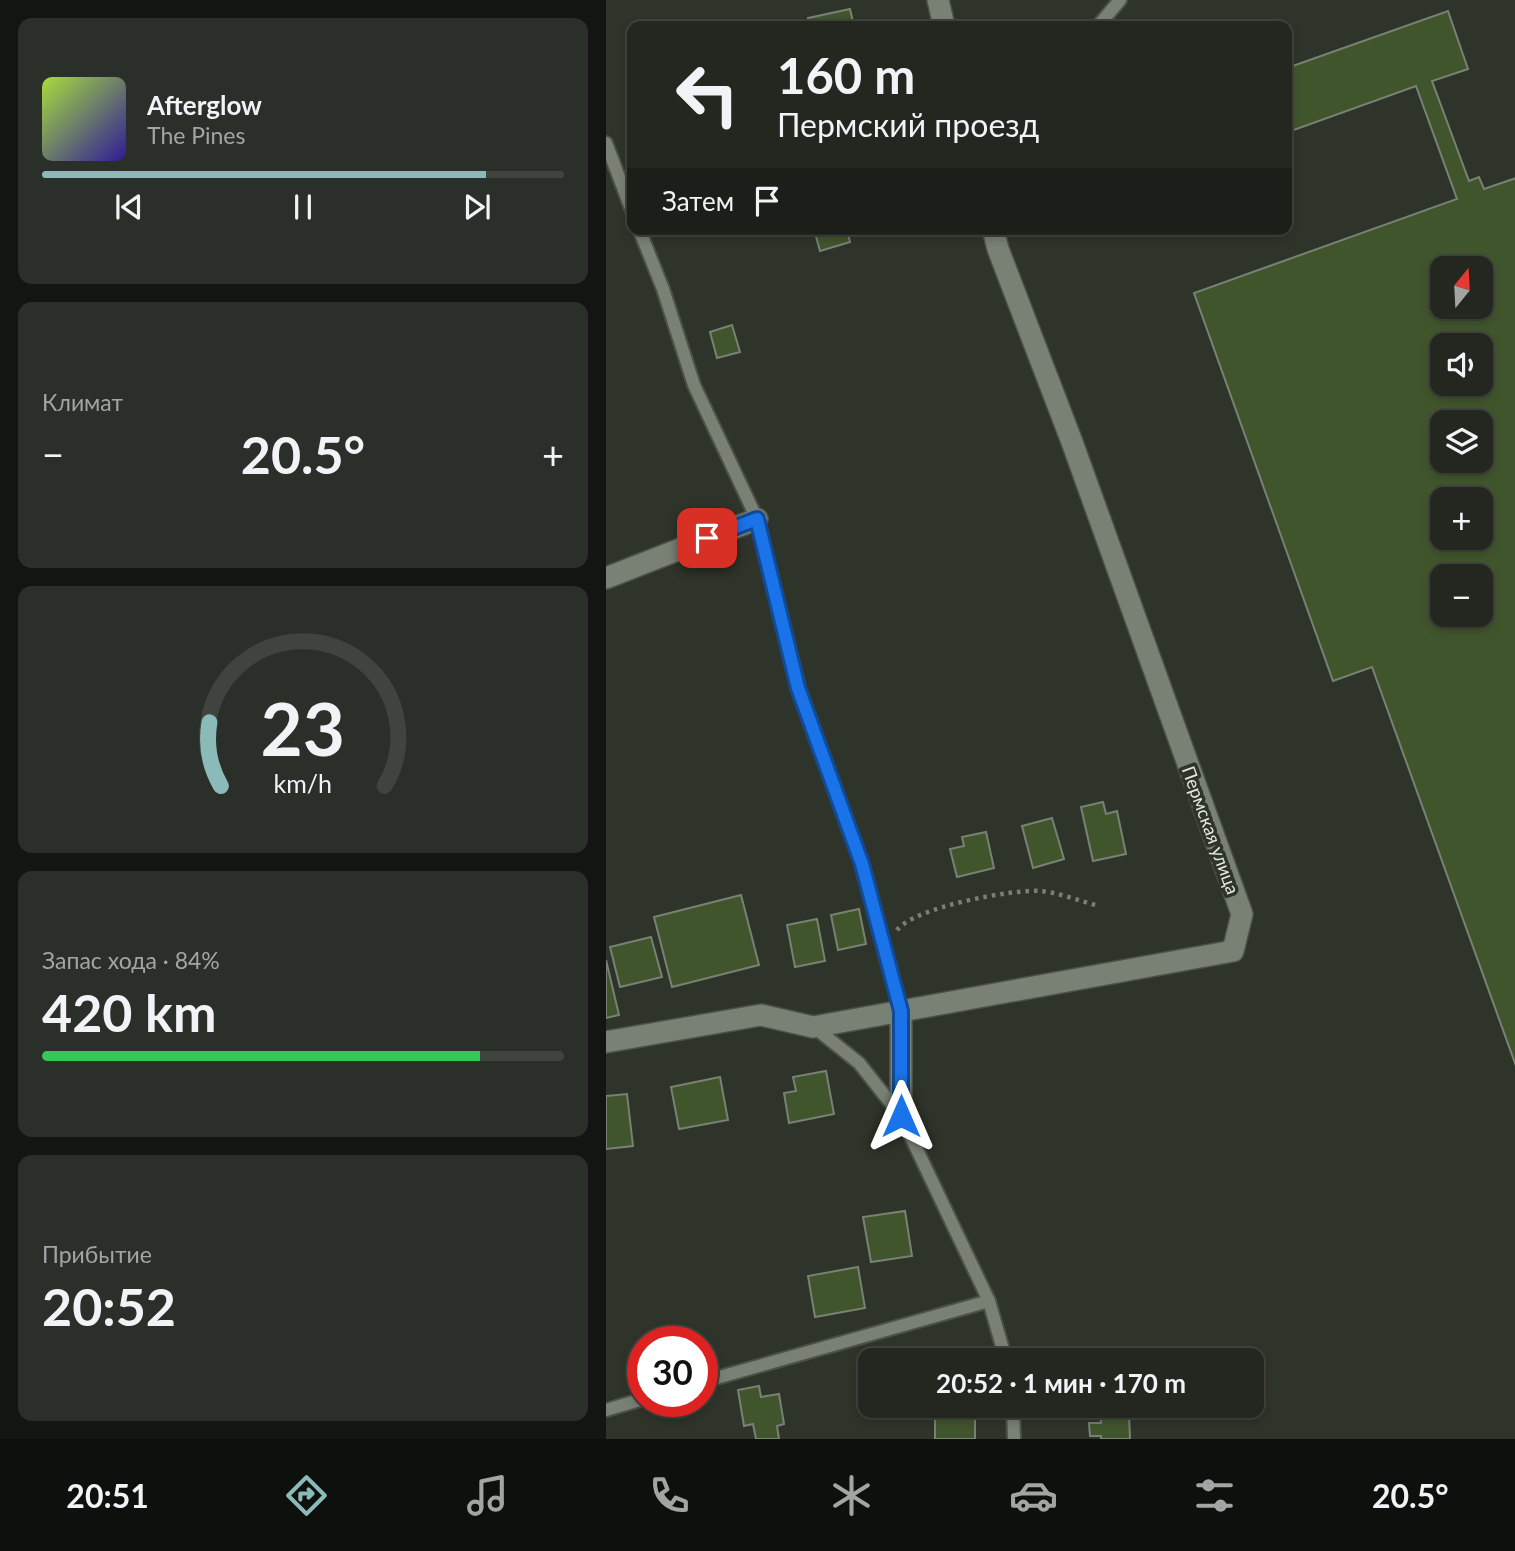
<!DOCTYPE html>
<html lang="ru">
<meta charset="utf-8">
<style>
:root{--surface:#232720;--page:#2b2f29;--text:#f1f3f6;--muted:#a3a5a5;--line:#40443e;--accent:#8bbbb9}
body{margin:0;font-family:Lato,sans-serif;background:var(--page);color:var(--text);height:100vh;display:flex;flex-direction:column;font-size:26px;white-space:nowrap}
*{box-sizing:border-box;margin:0}
p{font-size:23px;color:var(--muted)}
.icon{flex:none;width:38px;height:38px;fill:none;stroke:currentColor;stroke-width:2;stroke-linecap:round;stroke-linejoin:round}
.map{position:relative;flex:1;overflow:hidden}
.panel{display:flex;flex-direction:column;gap:18px;padding:18px;background:#131512;width:606px}
.panel>*{flex:none}
.banner{position:absolute;left:21px;top:21px;width:665px;height:214px;border-radius:14px;box-shadow:0 4px 10px #0003,0 0 0 2px var(--line);background:#232720;color:var(--text);overflow:hidden}
.needle{width:46px;rotate:18deg}
.controls{position:absolute;left:824px;top:256px;display:grid;gap:14px}
.controls a{display:grid;place-items:center;width:63px;height:63px;border-radius:14px;background:var(--surface);box-shadow:0 4px 10px #0003,0 0 0 2px var(--line);font-size:35px}
.speed{position:absolute;left:21px;top:1326px;display:flex;gap:14px;font-size:35px;font-weight:700;text-align:center}
.speed>*{display:grid;place-content:center;width:91px;height:91px;border-radius:50%;background:var(--surface);box-shadow:0 4px 10px #0003,0 0 0 2px var(--line);line-height:1}
.speed .limit{border:10px solid #d22;background:#fff;color:#111}
.pin{position:absolute;display:grid;place-items:center;width:60px;height:60px;color:#fff;margin:-30px;border-radius:14px;box-shadow:0 4px 10px #0006}
.me{position:absolute;width:77px;margin:-38px;rotate:0deg;stroke-linejoin:round;filter:drop-shadow(0 0 5px #0008)}
.turn{display:flex;align-items:center;gap:24px;height:147px;padding:0 35px;font-size:32px}
.turn .icon{width:91px;height:91px;stroke-width:2.5}
.turn b{display:block;font-size:49px;line-height:60px}
.then{display:flex;align-items:center;height:66px;padding:0 35px;background:#0003;gap:14px;font-size:26px}
.big{font-size:52px;font-weight:700;line-height:1.1}
.panel .card{flex:1;display:flex;flex-direction:column;justify-content:center;gap:10px;min-width:0;padding:0 24px;border-radius:14px;background:var(--page)}
.panel .dial{align-items:center;gap:0}
.dial svg{height:182px;overflow:visible;fill:none;stroke:var(--line);stroke-width:7;stroke-linecap:round;text-anchor:middle}
.dial text{fill:var(--text);stroke:none}
.song{display:flex;align-items:center;gap:21px}
.cover{width:84px;height:84px;border-radius:10px;background:linear-gradient(135deg,hsl(80 70% 55%),hsl(250 70% 35%))}
.played{height:7px;border-radius:4px;background:linear-gradient(90deg,var(--accent) 85%,var(--line) 85%)}
.keys{display:flex;justify-content:space-around;direction:ltr}
.heat{display:flex;justify-content:space-between;align-items:center;font-size:38px;direction:ltr}
.charge{height:10px;border-radius:5px;background:linear-gradient(90deg,#34c759 84%,var(--line) 0)}
.trip{position:absolute;left:252px;top:1348px;width:406px;height:70px;border-radius:14px;background:var(--surface);box-shadow:0 4px 10px #0003,0 0 0 2px var(--line);font-weight:700;line-height:70px;text-align:center}
.menu{display:flex;height:112px;justify-content:space-around;align-items:center;background:#0e100d;color:var(--muted)}
.menu .icon{width:49px;height:49px}
.menu .on{color:var(--accent)}
.menu b{font-size:32px;color:var(--text)}
main{display:flex;flex:1;min-height:0}
.map>svg:first-child{display:block}
.building{fill:#41552d;stroke:#798074;stroke-width:2;fill-rule:evenodd}
.lines{fill:none;stroke-linecap:round;stroke-linejoin:round}
.lane-casing{stroke:#4c5148;stroke-width:16}
.street-casing{stroke:#4c5148;stroke-width:24}
.path{stroke:#7a7e76;stroke-width:4.5;stroke-dasharray:3.5 5;stroke-linecap:butt}
.lane{stroke:#798074;stroke-width:12}
.street{stroke:#798074;stroke-width:21}
.route-casing{stroke:#114b97;stroke-width:18}
.route{stroke:#1a73e8;stroke-width:12}
.labels{text-anchor:middle;dominant-baseline:central;stroke-width:7;stroke-linejoin:round;paint-order:stroke}
.street-label{font-size:18px;fill:#e4e8e1;stroke:#2f342a}
</style>
<main>
<section class="panel">
<div class="card">
<div class="song"><i class="cover"></i><div><b>Afterglow</b><p>The Pines</p></div></div>
<div class="played"></div>
<div class="keys"><svg class="icon" aria-label="previous" viewBox="0 0 24 24"><path d="M18 5L8 12l10 7zM5 5v14"/></svg><svg class="icon" aria-label="pause" viewBox="0 0 24 24"><path d="M8 5v14M16 5v14"/></svg><svg class="icon" aria-label="next" viewBox="0 0 24 24"><path d="M6 5l10 7-10 7zM19 5v14"/></svg></div>
</div>
<div class="card"><p>Климат</p>
<div class="heat"><a>−</a><b class="big">20.5°</b><a>+</a></div>
</div>
<div class="card dial"><svg viewBox="0 0 100 80">
<path d="M14 69A42 42 0 1 1 86 69"/>
<path d="M14 69A42 42 0 0 1 9 41" stroke="#8bbbb9"/>
<text x="50" y="56" font-size="32" font-weight="700">23</text>
<text x="50" y="72" font-size="11">km/h</text>
</svg></div>
<div class="card"><p>Запас хода · 84%</p><b class="big">420 km</b><div class="charge"></div></div>
<div class="card"><p>Прибытие</p><b class="big">20:52</b></div>
</section>
<div class="map">
<svg width="910" height="1439" viewBox="0 0 910 1439">
<rect width="100%" height="100%" fill="#2f342a"/>
<g class="building">
<path d="M 244,9 L 248,26 L 204,26 L 202,18 Z"/>
<path d="M 842,11 L 862,69 L 826,81 L 863,181 L 873,177 L 878,189 L 910,178 L 910,1066 L 766,667 L 727,681 L 588,293 L 851,199 L 810,86 L 685,131 L 681,118 L 681,68 ZM 836,268 L 875,268 L 875,306 L 836,306 ZM 836,345 L 875,345 L 875,383 L 836,383 ZM 836,422 L 875,422 L 875,460 L 836,460 ZM 836,499 L 875,499 L 875,537 L 836,537 ZM 836,576 L 875,576 L 875,614 L 836,614 Z"/>
<path d="M 208,229 L 241,229 L 244,242 L 214,251 Z"/>
<path d="M 126,325 L 134,352 L 111,358 L 104,332 Z"/>
<path d="M 497,802 L 500,814 L 511,811 L 520,854 L 487,861 L 475,807 Z"/>
<path d="M 446,818 L 458,859 L 427,868 L 416,826 Z"/>
<path d="M 380,832 L 388,868 L 351,877 L 344,849 L 358,846 L 356,837 Z"/>
<path d="M 135,895 L 153,965 L 66,987 L 48,917 Z"/>
<path d="M 253,909 L 260,944 L 232,950 L 225,915 Z"/>
<path d="M 211,919 L 219,961 L 189,967 L 181,925 Z"/>
<path d="M 45,937 L 56,977 L 14,987 L 4,947 Z"/>
<path d="M 0,960 L 13,1015 L 0,1018 Z"/>
<path d="M 220,1071 L 228,1114 L 183,1123 L 178,1093 L 190,1091 L 187,1077 Z"/>
<path d="M 114,1077 L 122,1120 L 73,1129 L 65,1087 Z"/>
<path d="M 21,1094 L 27,1146 L 0,1149 L 0,1096 Z"/>
<path d="M 299,1211 L 306,1256 L 265,1262 L 257,1217 Z"/>
<path d="M 252,1267 L 259,1308 L 209,1317 L 202,1276 Z"/>
<path d="M 153,1386 L 155,1397 L 173,1394 L 178,1424 L 171,1426 L 173,1439 L 150,1439 L 147,1424 L 138,1426 L 132,1390 Z"/>
<rect x="329" y="1405" width="40" height="34"/>
<path d="M 523,1414 L 524,1439 L 495,1439 L 495,1436 L 484,1436 L 483,1423 L 495,1423 L 494,1415 Z"/>
</g>
<g class="lines">
<defs>
<g id="lane">
<path d="M 492,26 L 514,0"/>
<path d="M 0,143 L 26,211"/>
<path d="M 33,229 L 57,289 L 88,385 L 151,519 L 193,688 L 256,864 L 295,1011"/>
<path d="M 208,1027 L 253,1063 L 295,1116 L 383,1301 L 400,1360"/>
<path d="M 96,1382 L 383,1301"/>
<path d="M 407,1405 L 408,1439"/>
<path d="M 0,1410 L 37,1399"/>
</g>
<g id="street">
<path d="M 332,0 L 338,26"/>
<path d="M 0,578 L 151,519"/>
<path d="M 295,1011 L 295,1116"/>
<path d="M 0,1042 L 155,1015 L 207,1027 L 627,951 L 636,914 L 466,442 L 392,249 L 387,229"/>
</g>
</defs>
<use href="#lane" class="lane-casing"/>
<use href="#street" class="street-casing"/>
<path class="path" d="M 291,930 C 309,907 406,889 435,891 C 454,893 474,901 493,906"/>
<use href="#lane" class="lane"/>
<use href="#street" class="street"/>
</g>
<g class="lines">
<defs>
<path id="route" d="M 101,538 L 151,519 L 192,688 L 256,864 L 295,1011 L 295,1116"/>
</defs>
<use href="#route" class="route-casing"/>
<use href="#route" class="route"/>
</g>
<g class="labels">
<g class="street-label">
<text transform="translate(605 830) rotate(70)">Пермская улица</text>
</g>
</g>
</svg>
<div class="controls">
<a><svg class="needle" viewBox="-14 -14 28 28"><path d="M0-13l5 13h-10z" fill="#e53935"/><path d="M0 13l5-13h-10z" fill="#a3a5a5"/></svg></a>
<a><svg class="icon" aria-label="sound" viewBox="0 0 24 24"><path d="M4 9h4l5-4v14l-5-4H4zM17 9q2 3 0 6"/></svg></a>
<a><svg class="icon" aria-label="layers" viewBox="0 0 24 24"><path d="M12 4l9 5-9 5-9-5zM3 14l9 5 9-5"/></svg></a>
<a>+</a>
<a>−</a>
</div>
<div class="speed"><div class="limit">30</div></div>
<div class="pin" style="left:101px;top:538px;background:#d93025"><svg class="icon" aria-label="arrive" viewBox="0 0 24 24"><path d="M6 21V4h12l-3 4 3 4H6"/></svg></div>
<svg class="me" style="left:295px;top:1116px" viewBox="-20 -20 40 40"><path d="M0-17L14 15 0 8-14 15z" fill="#1a73e8" stroke="#fff" stroke-width="4"/></svg>
<div class="trip">20:52 · 1 мин · 170 m</div>
<div class="banner">
<div class="turn"><svg class="icon" aria-label="left" viewBox="0 0 24 24"><path d="M17 20v-9H6M10 6l-5 5 5 5"/></svg><div><b>160 m</b>Пермский проезд</div></div>
<div class="then">Затем<svg class="icon" aria-label="arrive" viewBox="0 0 24 24"><path d="M6 21V4h12l-3 4 3 4H6"/></svg></div>
</div>
</div>
</main>
<nav class="menu">
<b>20:51</b>
<svg class="icon on" aria-label="directions" viewBox="0 0 24 24"><path d="M12 3l9 9-9 9-9-9zM9 14v-3h6M13 9l2 2-2 2"/></svg>
<svg class="icon" aria-label="music" viewBox="0 0 24 24"><path d="M9 18V5l10-2v13"/><circle cx="6" cy="18" r="3"/><circle cx="16" cy="16" r="3"/></svg>
<svg class="icon" aria-label="phone" viewBox="0 0 24 24"><path d="M5 4h4l2 5-3 2q2 4 5 5l2-3 5 2v4C11 20 4 13 5 4z"/></svg>
<svg class="icon" aria-label="climate" viewBox="0 0 24 24"><path d="M12 3v18M4 7l16 10M4 17L20 7"/></svg>
<svg class="icon" aria-label="car" viewBox="0 0 24 24"><path d="M5 17H2v-5l4-1 3-4h7l3 4 3 1v5h-3M9 17h6M6 11h13"/><circle cx="7" cy="17" r="2"/><circle cx="17" cy="17" r="2"/></svg>
<svg class="icon" aria-label="filters" viewBox="0 0 24 24"><path d="M4 7h16M4 17h16"/><circle cx="9" cy="7" r="2"/><circle cx="15" cy="17" r="2"/></svg>
<b>20.5°</b>
</nav>
